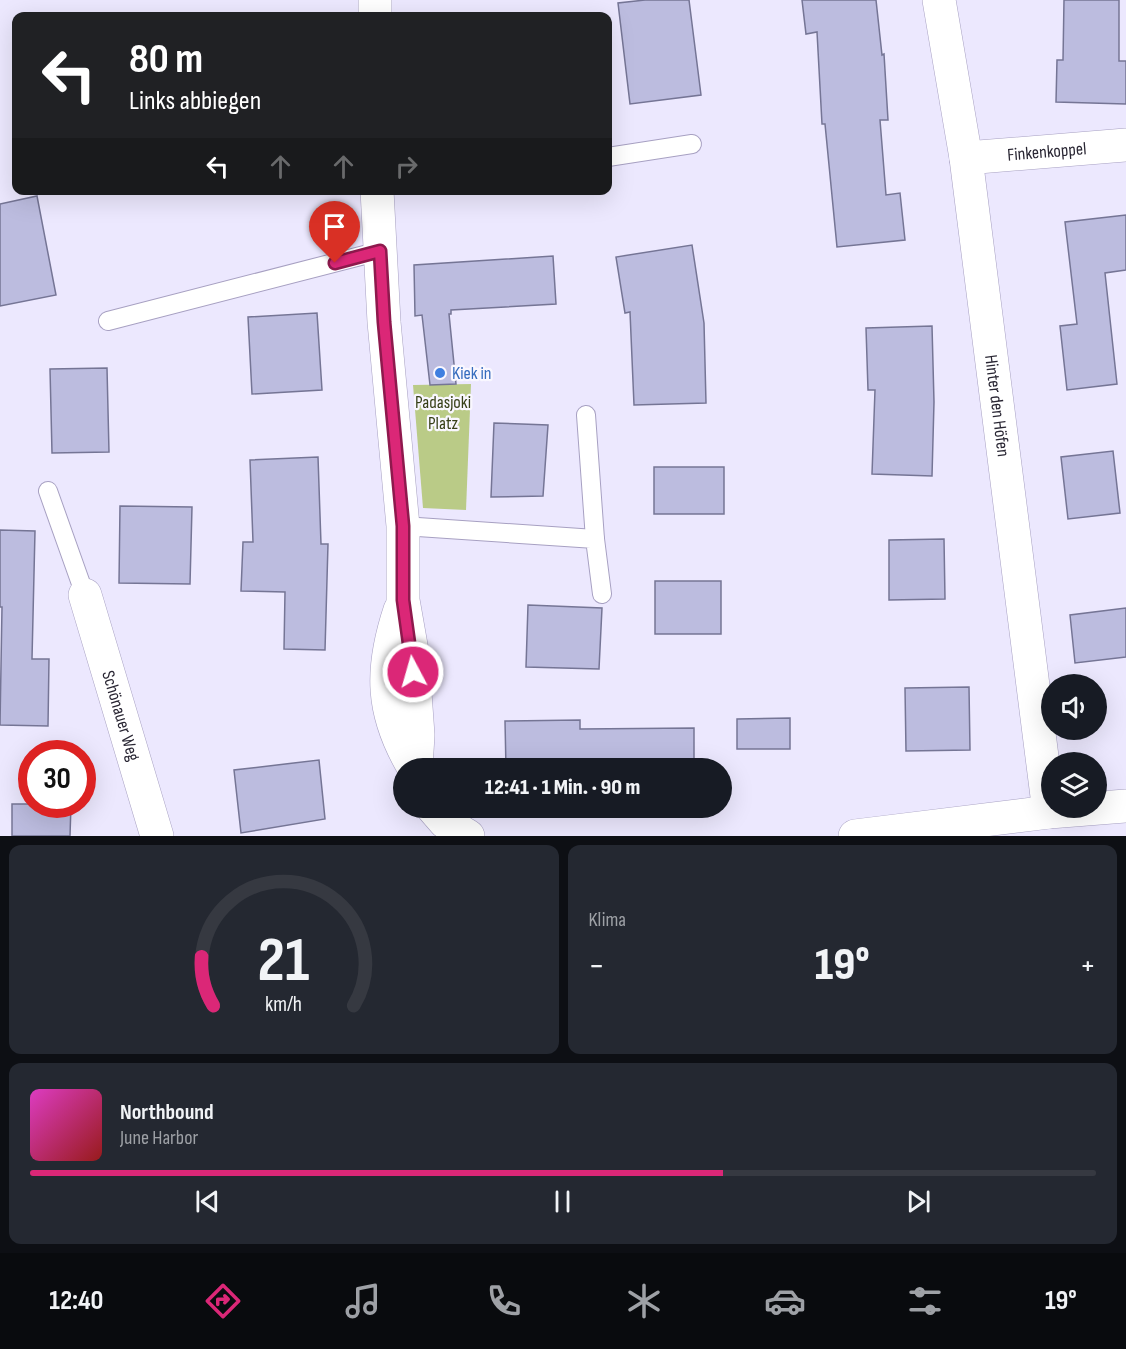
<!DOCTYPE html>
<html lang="de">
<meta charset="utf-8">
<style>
:root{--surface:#171b24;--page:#242831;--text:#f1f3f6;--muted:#9ea1a6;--line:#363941;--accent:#db2777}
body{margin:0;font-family:"Sofia Sans Condensed",sans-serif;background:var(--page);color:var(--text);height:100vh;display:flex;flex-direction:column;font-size:22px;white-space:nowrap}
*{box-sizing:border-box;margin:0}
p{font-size:20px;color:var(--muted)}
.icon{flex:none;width:33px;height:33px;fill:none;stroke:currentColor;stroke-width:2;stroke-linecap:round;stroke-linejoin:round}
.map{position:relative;height:836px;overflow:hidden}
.drawer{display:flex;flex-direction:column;gap:9px;padding:9px;background:#0d0f14;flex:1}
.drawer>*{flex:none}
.banner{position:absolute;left:12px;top:12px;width:600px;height:183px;border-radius:12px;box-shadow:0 6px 24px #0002;background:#202124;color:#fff;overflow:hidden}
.tools{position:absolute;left:1041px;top:674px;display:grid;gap:12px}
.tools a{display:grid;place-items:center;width:66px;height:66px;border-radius:50%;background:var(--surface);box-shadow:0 6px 24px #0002;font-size:30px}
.speed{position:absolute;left:18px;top:740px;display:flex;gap:12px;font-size:30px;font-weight:700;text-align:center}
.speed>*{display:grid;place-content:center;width:78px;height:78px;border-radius:50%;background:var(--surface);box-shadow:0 6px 24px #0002;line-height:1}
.speed .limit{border:9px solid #d22;background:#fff;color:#111}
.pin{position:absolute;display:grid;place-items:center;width:51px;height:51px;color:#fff;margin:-62px -26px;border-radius:50% 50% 50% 0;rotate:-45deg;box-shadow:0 0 6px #0007}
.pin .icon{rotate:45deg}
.me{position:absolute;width:66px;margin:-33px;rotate:354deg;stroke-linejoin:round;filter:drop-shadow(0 0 4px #0008)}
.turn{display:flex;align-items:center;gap:21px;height:126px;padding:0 18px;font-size:27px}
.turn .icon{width:78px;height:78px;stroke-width:2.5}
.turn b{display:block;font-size:42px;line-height:51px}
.lanes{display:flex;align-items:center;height:57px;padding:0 18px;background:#0003;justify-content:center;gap:30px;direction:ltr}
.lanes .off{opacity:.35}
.big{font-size:45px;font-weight:800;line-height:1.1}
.drawer .tile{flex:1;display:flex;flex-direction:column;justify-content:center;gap:9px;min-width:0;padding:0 21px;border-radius:12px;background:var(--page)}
.drawer .dial{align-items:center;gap:0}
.dial svg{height:156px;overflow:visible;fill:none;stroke:var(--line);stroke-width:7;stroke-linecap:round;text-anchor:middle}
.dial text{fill:var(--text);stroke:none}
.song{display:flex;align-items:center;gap:18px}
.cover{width:72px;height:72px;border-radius:9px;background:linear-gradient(135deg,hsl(310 70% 55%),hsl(0 70% 35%))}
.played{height:6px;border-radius:3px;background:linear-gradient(90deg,var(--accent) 65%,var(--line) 65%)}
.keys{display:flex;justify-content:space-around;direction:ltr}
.heat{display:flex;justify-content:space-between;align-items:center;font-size:33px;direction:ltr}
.drawer .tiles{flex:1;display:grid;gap:9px;grid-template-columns:1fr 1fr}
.tile:last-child{grid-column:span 2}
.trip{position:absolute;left:393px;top:758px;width:339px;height:60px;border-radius:30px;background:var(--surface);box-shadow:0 6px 24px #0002;font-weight:800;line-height:60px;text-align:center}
.dock{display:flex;height:96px;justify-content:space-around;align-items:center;background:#090b0e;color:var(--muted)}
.dock .icon{width:42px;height:42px}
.dock .active{color:var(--accent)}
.dock b{font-size:27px;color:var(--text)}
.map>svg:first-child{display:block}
.green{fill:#bacb87}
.building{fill:#bcbcdf;stroke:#757595;stroke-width:1.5}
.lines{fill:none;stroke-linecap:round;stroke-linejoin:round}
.service-casing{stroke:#a7a0c2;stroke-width:20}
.minor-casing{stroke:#a7a0c2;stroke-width:34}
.service{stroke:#fff;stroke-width:18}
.minor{stroke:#fff;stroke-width:33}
.route-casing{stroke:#8e194d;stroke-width:15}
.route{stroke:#db2777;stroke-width:10}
.shop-dot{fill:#3f7fe0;stroke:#f9f7ff;stroke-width:2}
.labels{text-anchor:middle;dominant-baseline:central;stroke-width:4.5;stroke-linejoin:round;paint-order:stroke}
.street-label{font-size:18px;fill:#292633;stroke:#f9f7ff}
.shop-label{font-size:18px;fill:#366cbe;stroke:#f9f7ff;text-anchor:start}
.park-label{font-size:18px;fill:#374018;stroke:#f9f7ff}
</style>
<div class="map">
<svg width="1126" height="836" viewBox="0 0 1126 836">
<rect width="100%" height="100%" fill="#ece8fe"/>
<path class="green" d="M 471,384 L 466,510 L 423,508 L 413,385 Z"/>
<g class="building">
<path d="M 645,0 L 689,0 L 701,95 L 630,104 L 618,3 Z"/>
<path d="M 802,0 L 876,0 L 882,55 L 884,54 L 888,120 L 880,120 L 886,195 L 900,193 L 905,240 L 837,247 L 825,124 L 822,124 L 817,32 L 806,34 Z"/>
<path d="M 1064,0 L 1119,0 L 1119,61 L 1126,61 L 1126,104 L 1056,102 L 1057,60 L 1063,60 Z"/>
<path d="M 37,196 L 56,295 L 0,306 L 0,204 Z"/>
<path d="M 1126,215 L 1126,270 L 1105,273 L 1117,384 L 1067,390 L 1060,326 L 1077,324 L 1065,222 Z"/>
<path d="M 692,245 L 704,323 L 706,403 L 634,405 L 630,312 L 625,313 L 616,257 Z"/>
<path d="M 553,256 L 556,304 L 451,310 L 451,314 L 449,314 L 456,384 L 430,385 L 422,315 L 415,316 L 414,265 Z"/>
<path d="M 317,313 L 322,390 L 252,394 L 248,317 Z"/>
<path d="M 932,326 L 934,402 L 932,476 L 872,474 L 875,390 L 868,390 L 866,328 Z"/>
<path d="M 107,368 L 109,452 L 52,453 L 50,369 Z"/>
<path d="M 494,423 L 548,425 L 543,496 L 491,497 Z"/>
<path d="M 1113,451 L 1120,513 L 1068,519 L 1061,457 Z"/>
<path d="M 318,457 L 321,544 L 328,544 L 325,650 L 284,649 L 285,592 L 241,591 L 243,542 L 253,542 L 250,460 Z"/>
<rect x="654" y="467" width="70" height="47"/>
<path d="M 120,506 L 192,507 L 190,584 L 119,583 Z"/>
<path d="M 0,530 L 35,531 L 32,659 L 49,659 L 48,726 L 0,725 L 2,607 L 0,607 Z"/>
<path d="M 944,539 L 945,599 L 889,600 L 889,540 Z"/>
<rect x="655" y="581" width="66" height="53"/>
<path d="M 528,605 L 602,608 L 599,669 L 526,667 Z"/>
<path d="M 1126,608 L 1126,657 L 1075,663 L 1070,615 Z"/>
<path d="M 969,687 L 970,750 L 906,751 L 905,688 Z"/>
<path d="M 790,718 L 790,749 L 737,749 L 737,719 Z"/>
<path d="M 580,720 L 580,729 L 694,728 L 694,768 L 506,768 L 505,721 Z"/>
<path d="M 319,760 L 325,819 L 241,833 L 234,770 Z"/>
<path d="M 12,804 L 71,804 L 70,836 L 12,836 Z"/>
</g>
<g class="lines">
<defs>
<g id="service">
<path d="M 608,157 L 692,144"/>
<path d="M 108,321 L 380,251"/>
<path d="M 586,415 L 595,539"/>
<path d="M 48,491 L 85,595"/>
<path d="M 403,526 L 595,539 L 602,594"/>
</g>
<g id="minor">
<path id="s1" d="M 939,0 L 966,158 L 1049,812"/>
<path d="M 375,16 L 375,0"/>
<path id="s2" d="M 966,158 L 1126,145"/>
<path d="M 377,190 L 384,322 L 403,526 L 403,600 L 412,651 L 418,735 L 416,768"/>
<path id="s3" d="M 85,595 L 157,836"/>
<path d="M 400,610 C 380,670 381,713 414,768"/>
<path d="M 432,807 L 445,822 L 468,836"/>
<path d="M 855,836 L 1049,812 L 1126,806"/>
</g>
</defs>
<use href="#service" class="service-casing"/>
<use href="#minor" class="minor-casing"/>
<use href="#service" class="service"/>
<use href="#minor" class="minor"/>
</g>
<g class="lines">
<defs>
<path id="route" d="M 335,263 L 380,251 L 384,322 L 403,526 L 403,600 L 413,672"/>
</defs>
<use href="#route" class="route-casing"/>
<use href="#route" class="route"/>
</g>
<circle class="shop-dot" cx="440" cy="373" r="6"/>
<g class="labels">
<g class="street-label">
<text stroke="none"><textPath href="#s2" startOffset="81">Finkenkoppel</textPath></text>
<text stroke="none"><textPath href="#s1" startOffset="410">Hinter den Höfen</textPath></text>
<text stroke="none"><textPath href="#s3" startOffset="126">Schönauer Weg</textPath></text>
</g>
<g class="shop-label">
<text x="452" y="373">Kiek in</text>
</g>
<g class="park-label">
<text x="443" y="402">Padasjoki<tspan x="443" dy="21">Platz</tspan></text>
</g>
</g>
</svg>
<div class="tools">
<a><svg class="icon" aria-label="sound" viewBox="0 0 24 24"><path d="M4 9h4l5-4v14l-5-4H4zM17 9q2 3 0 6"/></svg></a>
<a><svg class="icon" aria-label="layers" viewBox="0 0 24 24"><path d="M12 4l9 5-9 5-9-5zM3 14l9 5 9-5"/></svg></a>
</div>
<div class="speed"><div class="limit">30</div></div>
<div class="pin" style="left:335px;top:263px;background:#d93025"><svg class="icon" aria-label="arrive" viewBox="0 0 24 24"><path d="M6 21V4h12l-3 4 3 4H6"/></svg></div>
<svg class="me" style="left:413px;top:672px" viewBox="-20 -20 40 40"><circle r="17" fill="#db2777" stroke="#fff" stroke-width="3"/><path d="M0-11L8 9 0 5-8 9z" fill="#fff"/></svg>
<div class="trip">12:41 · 1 Min. · 90 m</div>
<div class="banner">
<div class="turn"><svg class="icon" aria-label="left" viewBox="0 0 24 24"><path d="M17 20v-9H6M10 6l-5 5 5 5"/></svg><div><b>80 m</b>Links abbiegen</div></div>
<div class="lanes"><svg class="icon" aria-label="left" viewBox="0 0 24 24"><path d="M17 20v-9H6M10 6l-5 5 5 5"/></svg><svg class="icon off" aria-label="ahead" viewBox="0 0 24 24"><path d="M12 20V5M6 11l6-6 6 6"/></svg><svg class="icon off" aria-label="ahead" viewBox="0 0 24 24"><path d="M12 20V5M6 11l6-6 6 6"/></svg><svg class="icon off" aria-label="right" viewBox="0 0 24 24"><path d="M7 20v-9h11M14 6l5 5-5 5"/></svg></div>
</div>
</div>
<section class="drawer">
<div class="tiles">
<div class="tile dial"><svg viewBox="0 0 100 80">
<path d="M14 69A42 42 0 1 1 86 69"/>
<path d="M14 69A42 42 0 0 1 8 44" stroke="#db2777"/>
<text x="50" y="56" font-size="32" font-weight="700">21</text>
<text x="50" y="72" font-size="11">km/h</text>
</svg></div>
<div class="tile"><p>Klima</p>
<div class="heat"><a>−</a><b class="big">19°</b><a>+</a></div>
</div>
<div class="tile">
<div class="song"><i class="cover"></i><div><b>Northbound</b><p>June Harbor</p></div></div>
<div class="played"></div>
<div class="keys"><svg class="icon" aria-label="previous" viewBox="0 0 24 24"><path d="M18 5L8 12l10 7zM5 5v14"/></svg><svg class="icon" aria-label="pause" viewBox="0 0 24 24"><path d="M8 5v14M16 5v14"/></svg><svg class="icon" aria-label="next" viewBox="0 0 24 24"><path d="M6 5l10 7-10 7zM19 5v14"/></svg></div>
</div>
</div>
</section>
<nav class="dock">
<b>12:40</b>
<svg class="icon active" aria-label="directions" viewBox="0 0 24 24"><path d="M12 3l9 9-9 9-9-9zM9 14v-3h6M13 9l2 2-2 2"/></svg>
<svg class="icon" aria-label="music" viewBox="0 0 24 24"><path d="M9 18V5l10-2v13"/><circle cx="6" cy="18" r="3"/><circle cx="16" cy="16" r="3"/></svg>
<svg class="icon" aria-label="phone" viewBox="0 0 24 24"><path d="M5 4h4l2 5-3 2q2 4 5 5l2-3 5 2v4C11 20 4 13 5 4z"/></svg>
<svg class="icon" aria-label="climate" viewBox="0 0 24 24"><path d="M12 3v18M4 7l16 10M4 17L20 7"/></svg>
<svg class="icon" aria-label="car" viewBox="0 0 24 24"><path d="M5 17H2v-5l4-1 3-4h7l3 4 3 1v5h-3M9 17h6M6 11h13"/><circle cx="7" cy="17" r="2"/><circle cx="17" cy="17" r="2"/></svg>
<svg class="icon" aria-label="filters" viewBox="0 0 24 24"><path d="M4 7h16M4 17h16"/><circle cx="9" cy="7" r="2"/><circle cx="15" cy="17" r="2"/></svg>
<b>19°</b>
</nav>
